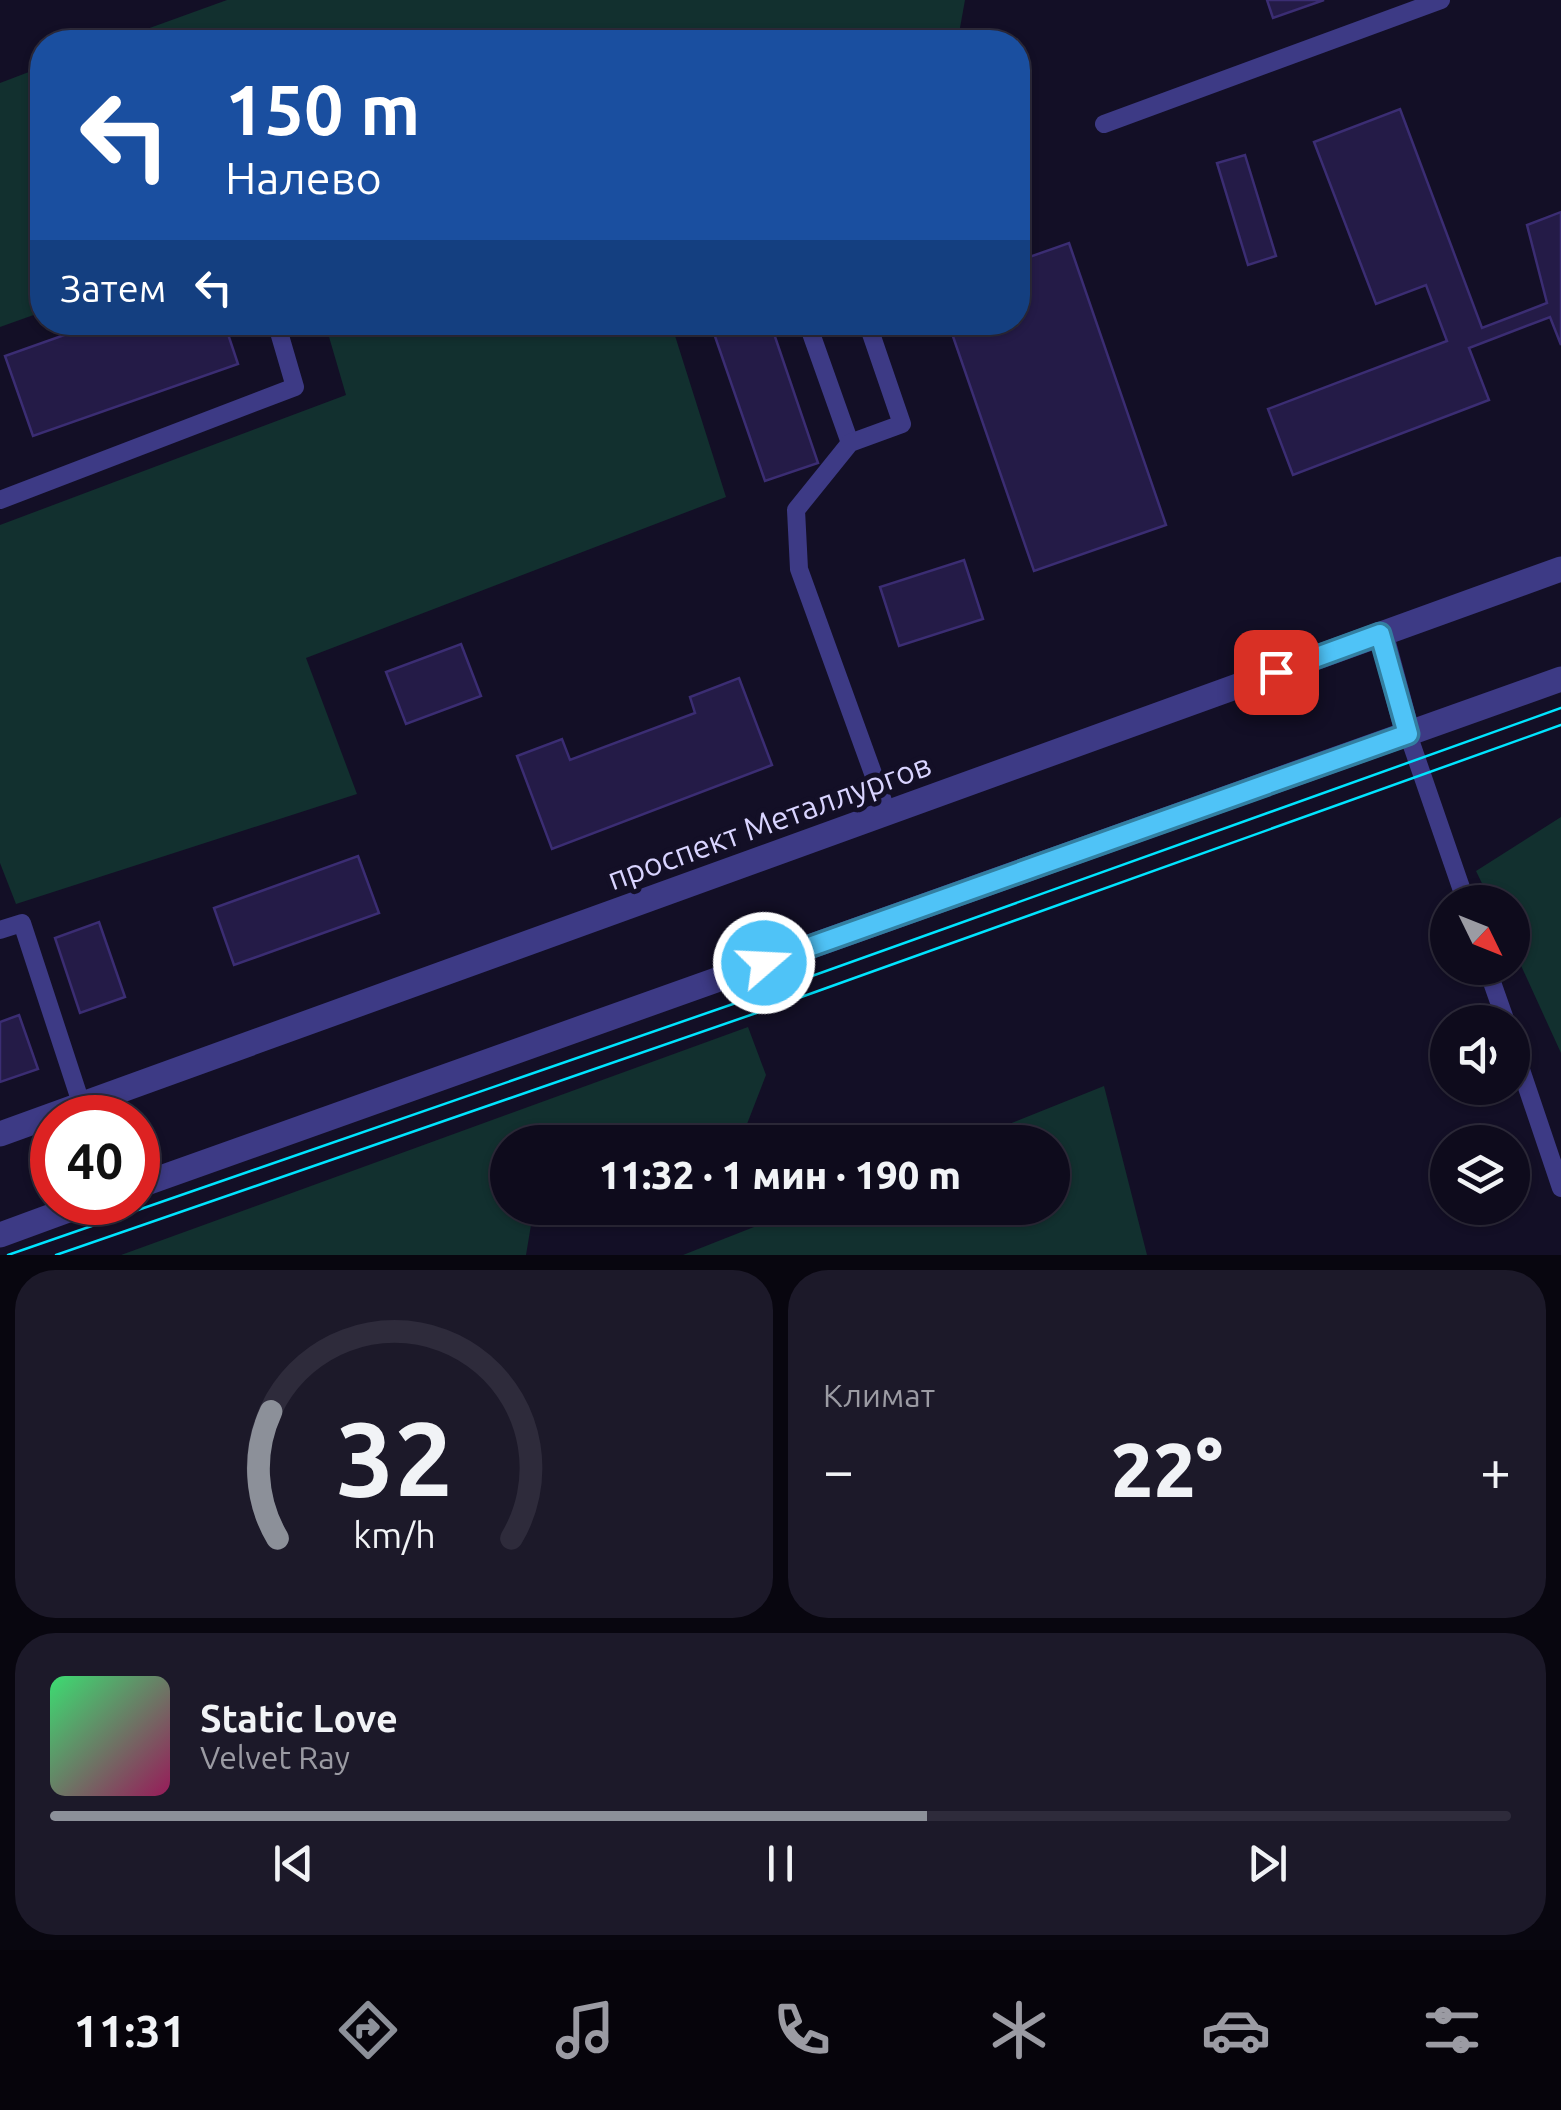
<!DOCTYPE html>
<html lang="ru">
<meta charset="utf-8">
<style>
:root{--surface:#0e0b1c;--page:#1c1929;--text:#f1f3f6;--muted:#9b9ba3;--line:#2e2b3b;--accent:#8c9099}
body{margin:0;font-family:Ubuntu,sans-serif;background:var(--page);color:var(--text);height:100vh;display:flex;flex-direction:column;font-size:38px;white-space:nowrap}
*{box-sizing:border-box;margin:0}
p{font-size:32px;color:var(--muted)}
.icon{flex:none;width:55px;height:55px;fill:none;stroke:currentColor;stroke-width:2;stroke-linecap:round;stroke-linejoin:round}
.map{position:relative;height:1255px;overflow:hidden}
.drawer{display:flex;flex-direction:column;gap:15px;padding:15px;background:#08060f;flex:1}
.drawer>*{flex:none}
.banner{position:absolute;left:30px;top:30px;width:1000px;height:305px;border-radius:40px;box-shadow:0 2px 8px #0004,0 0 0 2px var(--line);background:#1a4fa0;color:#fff;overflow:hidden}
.needle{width:65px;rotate:133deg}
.tools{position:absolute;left:1430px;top:885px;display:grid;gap:20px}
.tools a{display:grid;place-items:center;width:100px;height:100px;border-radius:50%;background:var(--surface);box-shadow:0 2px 8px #0004,0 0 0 2px var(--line);font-size:50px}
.speed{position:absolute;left:30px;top:1095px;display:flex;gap:20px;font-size:50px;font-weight:700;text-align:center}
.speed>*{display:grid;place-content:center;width:130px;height:130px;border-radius:50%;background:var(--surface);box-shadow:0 2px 8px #0004,0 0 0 2px var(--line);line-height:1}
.speed .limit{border:15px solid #d22;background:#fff;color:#111}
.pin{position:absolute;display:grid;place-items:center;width:85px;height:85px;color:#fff;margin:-42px;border-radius:20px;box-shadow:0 5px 15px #0006}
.me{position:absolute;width:110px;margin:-55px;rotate:71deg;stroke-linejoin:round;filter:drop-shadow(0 0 8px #0008)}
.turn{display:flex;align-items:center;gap:35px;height:210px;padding:0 30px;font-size:45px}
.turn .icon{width:130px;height:130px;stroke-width:2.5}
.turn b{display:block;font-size:70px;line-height:85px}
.then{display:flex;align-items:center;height:95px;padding:0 30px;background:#0003;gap:20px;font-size:38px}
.big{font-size:75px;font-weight:800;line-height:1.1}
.drawer .widget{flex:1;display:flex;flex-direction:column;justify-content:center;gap:15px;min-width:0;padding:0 35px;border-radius:40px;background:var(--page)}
.drawer .dial{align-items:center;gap:0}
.dial svg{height:260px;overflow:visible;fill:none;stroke:var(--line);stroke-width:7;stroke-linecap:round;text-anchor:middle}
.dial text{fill:var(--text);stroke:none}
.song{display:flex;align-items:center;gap:30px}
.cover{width:120px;height:120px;border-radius:15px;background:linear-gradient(135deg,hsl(140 70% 55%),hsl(330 70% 35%))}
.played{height:10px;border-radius:5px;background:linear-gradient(90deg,var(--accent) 60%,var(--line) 60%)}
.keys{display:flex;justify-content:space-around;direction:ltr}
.heat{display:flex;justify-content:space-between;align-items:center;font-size:55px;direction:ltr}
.drawer .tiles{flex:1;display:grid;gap:15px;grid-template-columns:1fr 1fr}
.widget:last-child{grid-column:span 2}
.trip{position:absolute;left:490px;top:1125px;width:580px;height:100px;border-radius:50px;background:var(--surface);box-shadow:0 2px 8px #0004,0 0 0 2px var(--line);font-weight:800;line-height:100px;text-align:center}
.dock{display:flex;height:160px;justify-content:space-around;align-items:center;background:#06040b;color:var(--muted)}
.dock .icon{width:70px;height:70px}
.dock .on{color:var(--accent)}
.dock b{font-size:45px;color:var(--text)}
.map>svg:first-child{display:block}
.green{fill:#12302f}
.building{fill:#241b47;stroke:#3b2d73;stroke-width:2.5}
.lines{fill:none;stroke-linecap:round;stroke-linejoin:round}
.service{stroke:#3d3a85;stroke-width:18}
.tertiary{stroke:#3d3a85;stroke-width:25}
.tram{stroke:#00e5ff;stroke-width:2.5}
.route-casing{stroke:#337fa1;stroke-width:25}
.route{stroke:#4fc3f7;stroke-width:18}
.labels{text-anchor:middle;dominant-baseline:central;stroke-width:10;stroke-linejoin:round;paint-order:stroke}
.street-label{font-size:32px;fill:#d9d4ff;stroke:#130f26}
</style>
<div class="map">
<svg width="1561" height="1255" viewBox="0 0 1561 1255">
<rect width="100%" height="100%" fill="#130f26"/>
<g class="green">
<path d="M 227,0 L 965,0 L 958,39 L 942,42 L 111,42 Z"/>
<path d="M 42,67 L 42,312 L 0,327 L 0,83 Z"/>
<path d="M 325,323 L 671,323 L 726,497 L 306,658 L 357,794 L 16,904 L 0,863 L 0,525 L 346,395 Z"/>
<path d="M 1561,817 L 1561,1053 L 1513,948 L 1512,902 L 1491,902 L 1476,871 Z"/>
<path d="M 748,1027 L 766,1075 L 740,1142 L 508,1142 L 508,1208 L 580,1208 L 531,1225 L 526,1255 L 121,1255 Z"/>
<path d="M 1104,1086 L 1147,1255 L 683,1255 L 802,1208 L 1052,1208 L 1052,1142 L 964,1142 Z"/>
</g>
<g class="building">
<path d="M 1267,0 L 1324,0 L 1273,18 Z"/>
<path d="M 1400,109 L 1482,328 L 1547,303 L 1527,225 L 1561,212 L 1561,345 L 1550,317 L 1469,348 L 1489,400 L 1293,475 L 1268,409 L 1447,341 L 1426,285 L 1376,304 L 1314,142 Z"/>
<path d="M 1245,155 L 1276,256 L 1248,265 L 1217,163 Z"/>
<path d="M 1069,243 L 1166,525 L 1034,571 L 948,322 L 1018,322 L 1018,261 Z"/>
<path d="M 101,322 L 224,322 L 238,364 L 33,436 L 5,356 Z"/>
<path d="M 710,322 L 770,322 L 818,463 L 765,481 Z"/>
<path d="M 964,560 L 983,619 L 899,646 L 880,587 Z"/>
<path d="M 461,644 L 481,696 L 406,724 L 386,672 Z"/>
<path d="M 739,678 L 772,765 L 552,849 L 517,756 L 562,739 L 570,760 L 695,713 L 690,697 Z"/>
<path d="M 358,856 L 379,913 L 234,965 L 214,908 Z"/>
<path d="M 99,922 L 125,997 L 80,1013 L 55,938 Z"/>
<path d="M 19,1015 L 38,1069 L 0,1082 L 0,1022 Z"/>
</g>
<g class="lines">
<g class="service">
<path d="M 1104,124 L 1441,0"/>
<path d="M 807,322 L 850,443"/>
<path d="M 867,322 L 902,424 L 850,443 L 796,510 L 799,569 L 887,812"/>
<path d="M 0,500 L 295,387 L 276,322"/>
<path d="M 1408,734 L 1466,902"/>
<path d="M 0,930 L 22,923 L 82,1106"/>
<path d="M 1487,968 L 1506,1022"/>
<path d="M 1512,1043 L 1561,1188"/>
</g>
<g class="tertiary">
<path d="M 1381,634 L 1408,734"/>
<path d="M 0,1134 L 1561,569"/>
<path d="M 138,1186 L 1561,679"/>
<path d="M 0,1235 L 90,1202"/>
</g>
<g class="tram">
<path d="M 8,1255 L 759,995 L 1561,708"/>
<path d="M 56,1255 L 765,1010 L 1561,725"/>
</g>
</g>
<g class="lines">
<defs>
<path id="route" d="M 764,963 L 1408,734 L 1380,634 L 1276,672"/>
</defs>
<use href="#route" class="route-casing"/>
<use href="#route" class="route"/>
</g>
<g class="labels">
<g class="street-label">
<text transform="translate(769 821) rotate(-20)">проспект Металлургов</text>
</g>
</g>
</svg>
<div class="tools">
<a><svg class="needle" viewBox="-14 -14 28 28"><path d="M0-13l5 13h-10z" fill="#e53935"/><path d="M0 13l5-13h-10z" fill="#9b9ba3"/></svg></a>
<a><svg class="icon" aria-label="sound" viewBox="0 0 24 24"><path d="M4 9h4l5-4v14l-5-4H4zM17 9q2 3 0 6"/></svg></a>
<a><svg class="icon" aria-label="layers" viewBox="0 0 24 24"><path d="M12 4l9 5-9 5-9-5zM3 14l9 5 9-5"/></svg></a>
</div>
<div class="speed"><div class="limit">40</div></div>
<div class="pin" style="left:1276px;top:672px;background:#d93025"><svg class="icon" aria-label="arrive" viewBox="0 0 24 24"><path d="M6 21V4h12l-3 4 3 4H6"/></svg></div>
<svg class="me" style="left:764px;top:963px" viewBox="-20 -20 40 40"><circle r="17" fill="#4fc3f7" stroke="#fff" stroke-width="3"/><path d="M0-11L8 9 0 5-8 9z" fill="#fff"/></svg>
<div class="trip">11:32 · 1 мин · 190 m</div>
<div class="banner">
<div class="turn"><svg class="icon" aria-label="left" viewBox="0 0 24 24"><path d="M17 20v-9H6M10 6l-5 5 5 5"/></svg><div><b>150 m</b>Налево</div></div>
<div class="then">Затем<svg class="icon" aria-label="left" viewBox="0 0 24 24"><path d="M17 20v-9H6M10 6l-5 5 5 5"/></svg></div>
</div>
</div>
<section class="drawer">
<div class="tiles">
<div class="widget dial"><svg viewBox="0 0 100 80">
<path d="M14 69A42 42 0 1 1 86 69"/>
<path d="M14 69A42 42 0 0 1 12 30" stroke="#8c9099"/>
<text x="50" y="56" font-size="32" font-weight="700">32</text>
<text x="50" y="72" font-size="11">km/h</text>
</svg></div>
<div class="widget"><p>Климат</p>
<div class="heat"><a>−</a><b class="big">22°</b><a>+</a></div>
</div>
<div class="widget">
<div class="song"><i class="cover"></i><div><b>Static Love</b><p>Velvet Ray</p></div></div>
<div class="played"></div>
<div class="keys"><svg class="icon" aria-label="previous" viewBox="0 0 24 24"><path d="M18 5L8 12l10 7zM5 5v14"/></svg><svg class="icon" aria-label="pause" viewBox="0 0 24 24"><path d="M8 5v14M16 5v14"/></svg><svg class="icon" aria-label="next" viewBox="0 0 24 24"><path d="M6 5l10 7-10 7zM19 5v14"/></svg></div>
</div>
</div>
</section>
<nav class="dock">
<b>11:31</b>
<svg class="icon on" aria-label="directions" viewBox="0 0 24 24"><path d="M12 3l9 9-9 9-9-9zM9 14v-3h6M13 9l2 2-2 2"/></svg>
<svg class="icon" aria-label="music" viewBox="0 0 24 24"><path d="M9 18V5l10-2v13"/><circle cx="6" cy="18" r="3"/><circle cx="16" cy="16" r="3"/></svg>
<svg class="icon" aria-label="phone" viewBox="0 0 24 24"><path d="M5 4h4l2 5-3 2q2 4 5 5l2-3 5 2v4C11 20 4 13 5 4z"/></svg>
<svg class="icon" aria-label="climate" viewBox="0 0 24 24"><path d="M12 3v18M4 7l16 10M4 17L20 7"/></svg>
<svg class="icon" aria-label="car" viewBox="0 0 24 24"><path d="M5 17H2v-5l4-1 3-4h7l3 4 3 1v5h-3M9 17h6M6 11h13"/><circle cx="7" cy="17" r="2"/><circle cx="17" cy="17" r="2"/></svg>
<svg class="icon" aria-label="filters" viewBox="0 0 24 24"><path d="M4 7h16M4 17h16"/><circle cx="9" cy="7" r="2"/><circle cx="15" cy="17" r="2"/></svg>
</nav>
